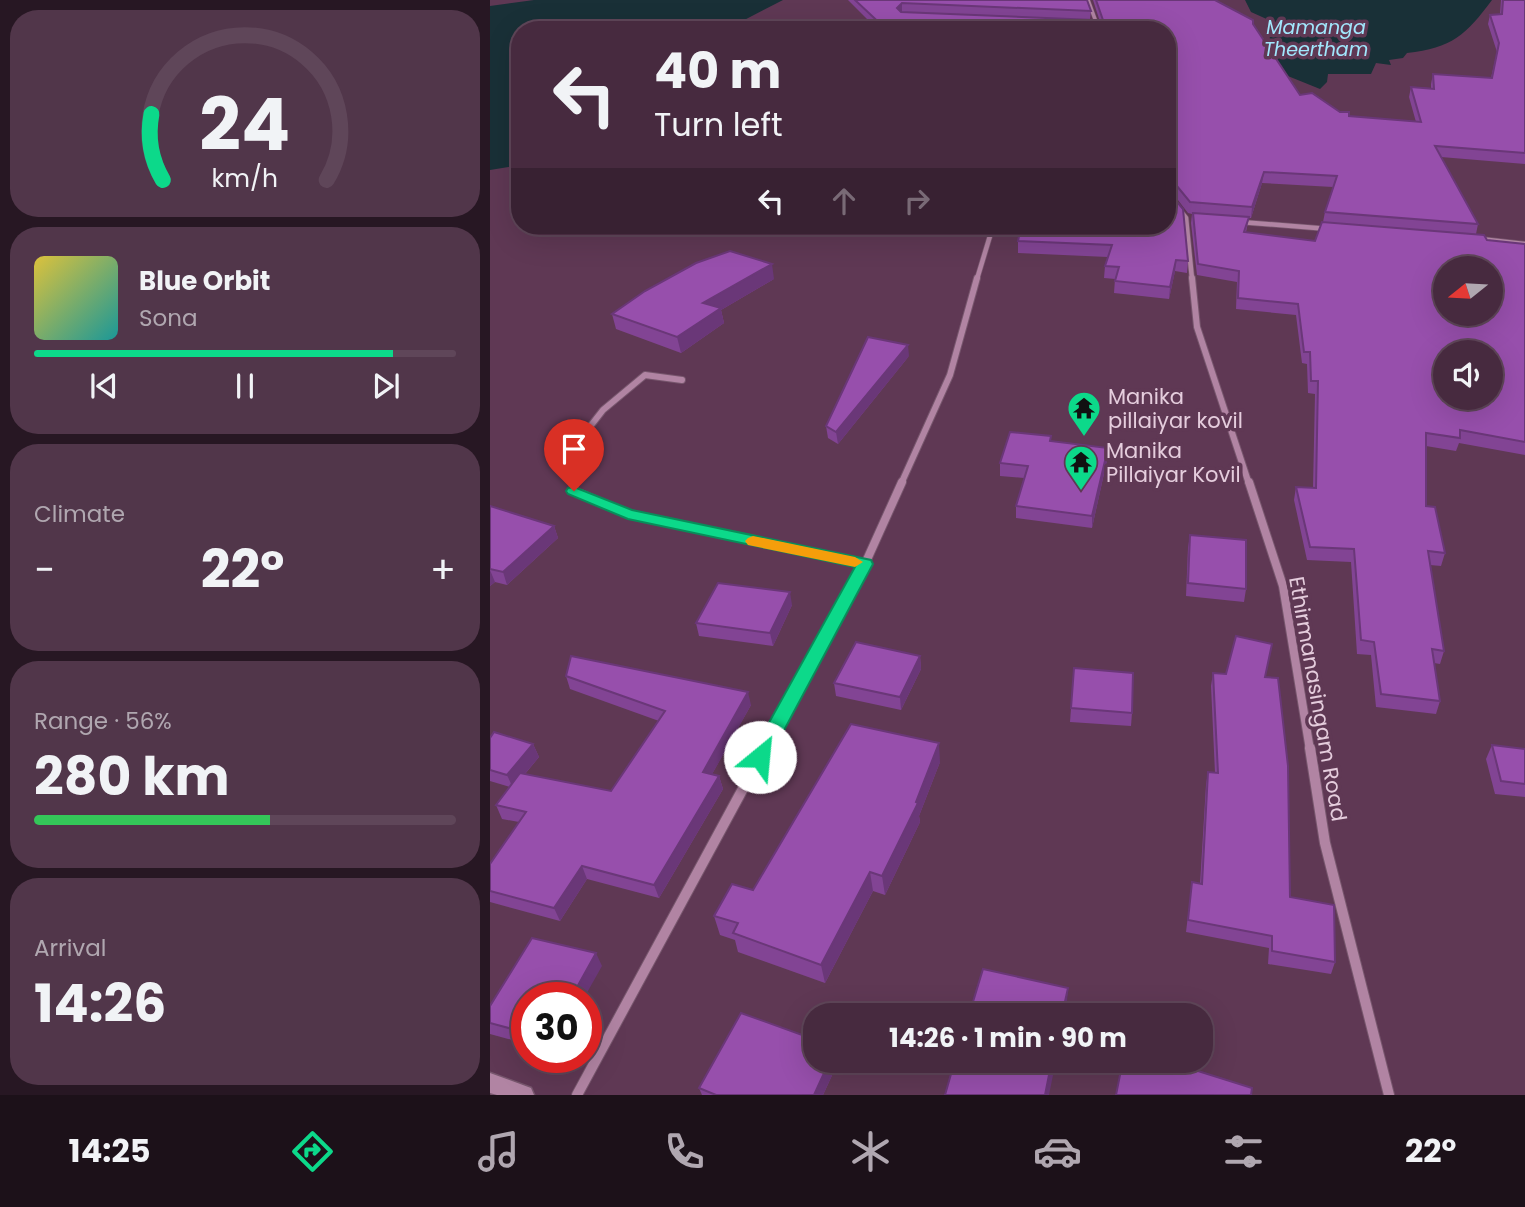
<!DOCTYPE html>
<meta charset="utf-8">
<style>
:root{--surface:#472a3f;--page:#51364a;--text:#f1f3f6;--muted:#b0a7b0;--line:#5f4659;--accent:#0cd98a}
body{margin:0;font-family:Poppins,sans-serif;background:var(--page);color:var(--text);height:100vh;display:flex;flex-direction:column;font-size:26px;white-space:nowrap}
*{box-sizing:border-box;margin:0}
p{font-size:23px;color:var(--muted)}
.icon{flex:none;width:38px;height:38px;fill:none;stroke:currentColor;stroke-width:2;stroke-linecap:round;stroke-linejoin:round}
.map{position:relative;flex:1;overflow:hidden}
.drawer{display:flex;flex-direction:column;gap:10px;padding:10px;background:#271723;width:490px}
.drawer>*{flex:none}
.banner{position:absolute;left:21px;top:21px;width:665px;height:214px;border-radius:28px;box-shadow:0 7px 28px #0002,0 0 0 2px var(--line);background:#472a3f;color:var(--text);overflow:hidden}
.needle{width:46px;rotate:252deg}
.fabs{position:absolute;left:943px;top:256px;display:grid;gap:14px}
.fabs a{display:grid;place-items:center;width:70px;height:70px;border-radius:50%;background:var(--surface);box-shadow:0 7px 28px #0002,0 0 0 2px var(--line);font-size:35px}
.speed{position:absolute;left:21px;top:982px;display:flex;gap:14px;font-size:35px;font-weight:700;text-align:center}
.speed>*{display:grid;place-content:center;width:91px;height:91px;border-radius:50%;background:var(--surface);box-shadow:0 7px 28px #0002,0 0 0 2px var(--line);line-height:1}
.speed .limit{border:10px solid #d22;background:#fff;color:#111}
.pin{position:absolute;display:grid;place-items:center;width:60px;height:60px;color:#fff;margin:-72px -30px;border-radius:50% 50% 50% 0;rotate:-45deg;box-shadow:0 0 7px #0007}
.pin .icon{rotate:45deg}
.me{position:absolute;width:77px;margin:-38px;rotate:28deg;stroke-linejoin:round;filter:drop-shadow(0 0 5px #0008)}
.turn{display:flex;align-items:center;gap:24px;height:147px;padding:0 28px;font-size:32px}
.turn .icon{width:91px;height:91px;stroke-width:2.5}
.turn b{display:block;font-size:49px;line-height:60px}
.lanes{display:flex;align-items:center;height:66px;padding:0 28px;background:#0003;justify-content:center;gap:35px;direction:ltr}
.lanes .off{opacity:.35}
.big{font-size:52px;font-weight:700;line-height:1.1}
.drawer .tile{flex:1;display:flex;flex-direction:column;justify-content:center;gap:10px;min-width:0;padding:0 24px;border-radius:28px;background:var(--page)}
.drawer .dial{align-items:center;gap:0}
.dial svg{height:182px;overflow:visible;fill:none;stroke:var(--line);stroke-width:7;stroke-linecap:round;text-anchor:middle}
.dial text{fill:var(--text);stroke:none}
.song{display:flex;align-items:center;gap:21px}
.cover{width:84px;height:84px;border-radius:10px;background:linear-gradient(135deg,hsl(50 70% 55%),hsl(180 70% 35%))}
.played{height:7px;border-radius:4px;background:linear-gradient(90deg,var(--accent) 85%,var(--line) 85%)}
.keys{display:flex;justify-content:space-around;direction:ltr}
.heat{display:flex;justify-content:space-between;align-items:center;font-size:38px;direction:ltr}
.charge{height:10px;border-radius:5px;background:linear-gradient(90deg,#34c759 56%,var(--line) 0)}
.trip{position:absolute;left:313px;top:1003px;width:410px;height:70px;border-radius:28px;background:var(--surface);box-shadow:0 7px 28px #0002,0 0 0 2px var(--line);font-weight:700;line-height:70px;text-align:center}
.tabs{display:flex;height:112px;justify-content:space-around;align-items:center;background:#1c1119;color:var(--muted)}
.tabs .icon{width:49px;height:49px}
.tabs .current{color:var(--accent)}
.tabs b{font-size:32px;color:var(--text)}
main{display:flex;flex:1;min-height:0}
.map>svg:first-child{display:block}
.water{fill:#193037}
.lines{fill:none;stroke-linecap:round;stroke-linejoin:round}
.minor-far4-casing{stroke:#77566d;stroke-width:4.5}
.minor-far3-casing{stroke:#77566d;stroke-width:6}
.minor-far2-casing{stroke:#77566d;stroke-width:8}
.minor-far1-casing{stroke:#77566d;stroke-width:10}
.minor-casing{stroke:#77566d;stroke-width:12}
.tertiary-casing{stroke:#77566d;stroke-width:3}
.minor-far4{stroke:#b184a3;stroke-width:3.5}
.minor-far3{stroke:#b184a3;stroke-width:4.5}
.minor-far2{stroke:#b184a3;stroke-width:6}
.minor-far1{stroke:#b184a3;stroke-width:8}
.minor{stroke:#b184a3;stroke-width:10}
.tertiary{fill:#b184a3;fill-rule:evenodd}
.wall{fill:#824494;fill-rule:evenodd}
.shaded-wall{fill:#6a3778}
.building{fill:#974fac;stroke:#6a3778;stroke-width:2;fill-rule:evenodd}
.route{fill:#0cd98a;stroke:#088d5a;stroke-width:2}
.slow{fill:#f59e0b}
.labels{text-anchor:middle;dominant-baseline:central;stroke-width:7;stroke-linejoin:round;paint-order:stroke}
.far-water-label{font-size:19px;font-style:italic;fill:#a1e7fc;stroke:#5f3854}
.poi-label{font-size:21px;fill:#e5cddd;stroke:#5f3854;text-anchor:start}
.street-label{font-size:21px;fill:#e5cddd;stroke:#5f3854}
</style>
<main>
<section class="drawer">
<div class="tile dial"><svg viewBox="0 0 100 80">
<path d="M14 69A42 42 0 1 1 86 69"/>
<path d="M14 69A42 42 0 0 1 9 40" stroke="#0cd98a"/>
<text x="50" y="56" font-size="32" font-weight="700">24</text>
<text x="50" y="72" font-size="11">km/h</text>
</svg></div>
<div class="tile">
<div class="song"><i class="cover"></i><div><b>Blue Orbit</b><p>Sona</p></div></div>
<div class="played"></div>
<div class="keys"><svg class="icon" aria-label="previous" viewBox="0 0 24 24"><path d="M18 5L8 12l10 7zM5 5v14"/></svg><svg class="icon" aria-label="pause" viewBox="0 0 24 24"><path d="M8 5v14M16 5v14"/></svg><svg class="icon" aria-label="next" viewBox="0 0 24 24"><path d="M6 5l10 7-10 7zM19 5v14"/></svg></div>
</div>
<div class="tile"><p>Climate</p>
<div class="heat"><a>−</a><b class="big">22°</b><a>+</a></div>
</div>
<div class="tile"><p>Range · 56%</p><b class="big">280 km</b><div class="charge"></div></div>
<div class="tile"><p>Arrival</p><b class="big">14:26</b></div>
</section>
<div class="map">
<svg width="1035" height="1095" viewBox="0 0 1035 1095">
<rect width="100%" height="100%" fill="#5f3854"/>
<g class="water">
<path d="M 44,0 L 293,0 L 235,30 L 30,30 L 30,165 L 0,170 L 0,6 Z"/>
<path d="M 755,0 L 1002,0 C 976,35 962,48 917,53 L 913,58 L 899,60 L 901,65 L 886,63 L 881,74 L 838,74 L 837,82 L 830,89 L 783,70 L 783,61 L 789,51 L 781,47 L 779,33 L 781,21 L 761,12 Z"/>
</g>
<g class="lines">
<defs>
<path id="minor-far4" d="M 598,0 L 609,30"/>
<g id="minor-far3">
<path d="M 677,194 L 696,218 L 702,279"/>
<path d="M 750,222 L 839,229"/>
<path d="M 990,239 L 1035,244"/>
<path d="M 487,279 L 503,226"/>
</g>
<g id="minor-far2">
<path d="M 702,278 L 707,327 L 759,484"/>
<path d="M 83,484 L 81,451 L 113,410 L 155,375 L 192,380"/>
<path d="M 411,484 L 460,375 L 487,278"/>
</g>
<g id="minor-far1">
<path d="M 83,482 L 84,491 L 138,514 L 375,564"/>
<path d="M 759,482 L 793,586 L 820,750"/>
<path d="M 274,750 L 375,564 L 412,482"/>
</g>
<g id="minor">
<path d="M 820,748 L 835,843 L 899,1095"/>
<path d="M 87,1095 L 275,748"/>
</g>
<path id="tertiary" d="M 0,1073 L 41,1088 L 44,1095 L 7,1095 L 0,1093 Z"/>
</defs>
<use href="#minor-far4" class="minor-far4-casing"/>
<use href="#minor-far3" class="minor-far3-casing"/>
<use href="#minor-far2" class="minor-far2-casing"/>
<use href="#minor-far1" class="minor-far1-casing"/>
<use href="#minor" class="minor-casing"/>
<use href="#tertiary" class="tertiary-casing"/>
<use href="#minor-far4" class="minor-far4"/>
<use href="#minor-far3" class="minor-far3"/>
<use href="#minor-far2" class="minor-far2"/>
<use href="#minor-far1" class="minor-far1"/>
<use href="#minor" class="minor"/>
<use href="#tertiary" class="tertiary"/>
</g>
<g class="wall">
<path d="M 358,0 L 597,0 L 601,11 L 600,19 L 609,26 L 611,25 L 603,0 L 725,0 L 763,24 L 810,95 L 859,116 L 926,122 L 919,97 L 921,87 L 941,88 L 941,84 L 943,74 L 1001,78 L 1007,52 L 998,24 L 1000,15 L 1010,14 L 1011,0 L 1035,0 L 1035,164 L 951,157 L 988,224 L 986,234 L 997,240 L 1035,244 L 1035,455 L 969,443 L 966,451 L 936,446 L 936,506 L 955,553 L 951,566 L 940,565 L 954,651 L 950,664 L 944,663 L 950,701 L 946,714 L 886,707 L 881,655 L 867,654 L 861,562 L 817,560 L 804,500 L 806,487 L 823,488 L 825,394 L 818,393 L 817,364 L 812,363 L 806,315 L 746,309 L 747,282 L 707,275 L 701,223 L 702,214 L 698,213 L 681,191 L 678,190 L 698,261 L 697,273 L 685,271 L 679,299 L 624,293 L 625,279 L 614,278 L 615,266 L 618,257 L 528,253 L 528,241 L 677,226 L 677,30 L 388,30 ZM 772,183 L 843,187 L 835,212 L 833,222 L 825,241 L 756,232 L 759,218 L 761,218 Z"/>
<path d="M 284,279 L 231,310 L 234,323 L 191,353 L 126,329 L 122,314 Z"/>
<path d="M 419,356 L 348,444 L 338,438 L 336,426 Z"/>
<path d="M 561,436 L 561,441 L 618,448 L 617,460 L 602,528 L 526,518 L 526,506 L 534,478 L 510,476 L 510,463 Z"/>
<path d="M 0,506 L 64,526 L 68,538 L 17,585 L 5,582 L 0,586 Z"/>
<path d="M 700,535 L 756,589 L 754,602 L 696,596 L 698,548 Z"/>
<path d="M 302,605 L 283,646 L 209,636 L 206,623 Z"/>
<path d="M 430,656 L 431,669 L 411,710 L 346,696 L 344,683 Z"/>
<path d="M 584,668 L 642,713 L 641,726 L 580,722 Z"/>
<path d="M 723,673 L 775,677 L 800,897 L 845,962 L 841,974 L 778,964 L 779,948 L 696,932 L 702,882 L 710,884 L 716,785 L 718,772 L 725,773 L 721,686 Z"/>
<path d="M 76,676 L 261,705 L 222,774 L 229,776 L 233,789 L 169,898 L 97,879 L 70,921 L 0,902 L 0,864 L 29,822 L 12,819 L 6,805 L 20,787 L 0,781 L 0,738 L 43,744 L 49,757 L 35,774 L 121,791 L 169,721 L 80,689 Z"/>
<path d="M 1002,745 L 1035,749 L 1035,797 L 1005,794 L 996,759 Z"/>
<path d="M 450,762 L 429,816 L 430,822 L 395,895 L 383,891 L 335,983 L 248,952 L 245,940 L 230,935 L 224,916 Z"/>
<path d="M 112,966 L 37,998 L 37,1044 L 0,1034 L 0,1006 Z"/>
<path d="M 326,1060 L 349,1060 L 333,1095 L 212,1095 L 209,1088 Z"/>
</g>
<g class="shaded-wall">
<path d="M 412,3 L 412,12 L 408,17 L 407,8 Z"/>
<path d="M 774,172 L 772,183 L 761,218 L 762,207 Z"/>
<path d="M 686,260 L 685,271 L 679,299 L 680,287 Z"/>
<path d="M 282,264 L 284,279 L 231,310 L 234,323 L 191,353 L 187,337 L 213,303 Z"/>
<path d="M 418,345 L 419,356 L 348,444 L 346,432 Z"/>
<path d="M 618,448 L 617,460 L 602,528 L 602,516 Z"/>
<path d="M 64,526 L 68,538 L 17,585 L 13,572 Z"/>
<path d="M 0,570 L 5,582 L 0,586 Z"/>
<path d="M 300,592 L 302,605 L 283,646 L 280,633 Z"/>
<path d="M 430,656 L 431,669 L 411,710 L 410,697 Z"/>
<path d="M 258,692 L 261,705 L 216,785 L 213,772 Z"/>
<path d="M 449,743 L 450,762 L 429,816 L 430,822 L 395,895 L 392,876 L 426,802 Z"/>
<path d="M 43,744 L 49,757 L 23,788 L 17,775 Z"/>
<path d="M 229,776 L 233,789 L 169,898 L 164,885 Z"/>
<path d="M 92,866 L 97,879 L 70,921 L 64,908 Z"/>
<path d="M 380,872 L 383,891 L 335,983 L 331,965 Z"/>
<path d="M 106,953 L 112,966 L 94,998 L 81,998 Z"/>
<path d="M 578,988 L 576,1015 L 572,1015 Z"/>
<path d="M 340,1060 L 349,1060 L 333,1095 L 324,1095 Z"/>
<path d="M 562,1060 L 566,1060 L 559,1095 L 555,1095 Z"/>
</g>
<g class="building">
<path d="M 365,0 L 597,0 L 601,11 L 412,3 L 407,8 L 411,12 L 604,20 L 609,26 L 614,23 L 606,0 L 725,0 L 763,20 L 763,24 L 810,95 L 822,93 L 850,112 L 859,112 L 859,116 L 931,122 L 921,87 L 944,89 L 943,74 L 1002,78 L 1009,43 L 1000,15 L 1012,14 L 1013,0 L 1035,0 L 1035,153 L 945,146 L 988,224 L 835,212 L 847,176 L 774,172 L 762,207 L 700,202 L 682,180 L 677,179 L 677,30 L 397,30 Z"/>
<path d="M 677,190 L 693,209 L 698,261 L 686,260 L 680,287 L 625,281 L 629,267 L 615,266 L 622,245 L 528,241 L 531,226 L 677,226 Z"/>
<path d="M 703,213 L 759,217 L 754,232 L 825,241 L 832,222 L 994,235 L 997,240 L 1035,244 L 1035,442 L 970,430 L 970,438 L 936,433 L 936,506 L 945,507 L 955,553 L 938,551 L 954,651 L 942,649 L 950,701 L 891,694 L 884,642 L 871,640 L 864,549 L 820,547 L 806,487 L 826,488 L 828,381 L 821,381 L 820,352 L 814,352 L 808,304 L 748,298 L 749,271 L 708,264 ZM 956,268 L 1001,268 L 1001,313 L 956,313 ZM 956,352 L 1001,352 L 1001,397 L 956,397 Z"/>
<path d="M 240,251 L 282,264 L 213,303 L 231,308 L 187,337 L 122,314 L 155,291 L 206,263 Z"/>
<path d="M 378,337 L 418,345 L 346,432 L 336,426 Z"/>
<path d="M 520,432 L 561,436 L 560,441 L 618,448 L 602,516 L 526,506 L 538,466 L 510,463 Z"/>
<path d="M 0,506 L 64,526 L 13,572 L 0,569 Z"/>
<path d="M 700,535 L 756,540 L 756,589 L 698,583 Z"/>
<path d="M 228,583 L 300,592 L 280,633 L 206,623 Z"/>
<path d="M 746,636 L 782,644 L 775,677 L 788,678 L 798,766 L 800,897 L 844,905 L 845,962 L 782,951 L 782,936 L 698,920 L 702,882 L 712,884 L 718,772 L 728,773 L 723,673 L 736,674 Z"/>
<path d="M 366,642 L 430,656 L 410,697 L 344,683 Z"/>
<path d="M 81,656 L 258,692 L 213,772 L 229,776 L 164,885 L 92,866 L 64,908 L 0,891 L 0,864 L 36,812 L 6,805 L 30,773 L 121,791 L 175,711 L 76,676 Z"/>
<path d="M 584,668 L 643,673 L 642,713 L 581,708 Z"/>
<path d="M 361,724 L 449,743 L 426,802 L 428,803 L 392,876 L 380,872 L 331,965 L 243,933 L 248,923 L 224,916 L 242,884 L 263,890 Z"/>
<path d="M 4,732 L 43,744 L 17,775 L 0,770 L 0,738 Z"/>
<path d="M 1002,745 L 1035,749 L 1035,784 L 1011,781 Z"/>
<path d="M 42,938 L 106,953 L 81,998 L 37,998 L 37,1033 L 0,1023 L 0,1006 Z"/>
<path d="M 493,969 L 578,988 L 572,1015 L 479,1015 Z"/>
<path d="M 251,1013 L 326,1040 L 326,1060 L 340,1060 L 324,1095 L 226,1095 L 209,1088 Z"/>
<path d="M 465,1060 L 562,1060 L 555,1095 L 455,1095 Z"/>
<path d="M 633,1060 L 673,1060 L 762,1088 L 761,1095 L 626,1095 Z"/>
</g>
<path class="route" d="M 84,487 L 142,510 L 381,560 L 383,564 L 277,762 L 270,764 L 263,762 L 260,757 L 365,567 L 138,519 L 78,494 L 76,491 L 78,488 Z"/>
<path class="slow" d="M 263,536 L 365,557 L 373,562 L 365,567 L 258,545 L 255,541 L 258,538 Z"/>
<defs>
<symbol id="temple-pin" viewBox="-11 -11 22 30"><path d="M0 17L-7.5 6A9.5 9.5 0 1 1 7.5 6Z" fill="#0cd98a" stroke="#5f3854"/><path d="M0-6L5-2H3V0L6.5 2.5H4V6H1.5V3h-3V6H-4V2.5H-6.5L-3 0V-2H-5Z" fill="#111"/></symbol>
</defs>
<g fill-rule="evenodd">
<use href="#temple-pin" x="575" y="389" width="38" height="52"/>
<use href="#temple-pin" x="572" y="443" width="38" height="52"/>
</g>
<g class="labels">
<g class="far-water-label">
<text x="826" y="27">Mamanga<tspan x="826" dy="22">Theertham</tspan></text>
</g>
<g class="poi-label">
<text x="618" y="396">Manika<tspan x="618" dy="24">pillaiyar kovil</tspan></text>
<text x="616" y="450">Manika<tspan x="616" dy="24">Pillaiyar Kovil</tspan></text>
</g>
<g class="street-label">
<text transform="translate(828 699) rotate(80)">Ethirmanasingam Road</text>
</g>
</g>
</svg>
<div class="fabs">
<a><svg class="needle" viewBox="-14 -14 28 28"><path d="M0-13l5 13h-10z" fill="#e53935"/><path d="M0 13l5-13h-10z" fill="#b0a7b0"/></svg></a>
<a><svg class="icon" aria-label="sound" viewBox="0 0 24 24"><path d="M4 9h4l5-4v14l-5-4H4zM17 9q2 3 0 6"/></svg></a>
</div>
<div class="speed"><div class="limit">30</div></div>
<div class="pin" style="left:84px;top:491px;background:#d93025"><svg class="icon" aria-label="arrive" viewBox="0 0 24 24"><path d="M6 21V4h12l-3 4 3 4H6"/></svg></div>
<svg class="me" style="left:270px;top:757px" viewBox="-20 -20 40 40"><circle r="19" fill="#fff"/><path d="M0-13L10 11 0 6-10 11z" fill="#0cd98a"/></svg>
<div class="trip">14:26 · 1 min · 90 m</div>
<div class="banner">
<div class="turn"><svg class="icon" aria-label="left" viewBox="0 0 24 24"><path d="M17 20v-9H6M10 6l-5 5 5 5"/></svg><div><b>40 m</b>Turn left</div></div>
<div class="lanes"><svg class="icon" aria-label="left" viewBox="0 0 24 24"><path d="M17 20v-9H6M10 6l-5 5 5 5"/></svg><svg class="icon off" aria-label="ahead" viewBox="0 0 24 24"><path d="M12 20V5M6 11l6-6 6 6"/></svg><svg class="icon off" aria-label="right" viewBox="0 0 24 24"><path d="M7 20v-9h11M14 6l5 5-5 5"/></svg></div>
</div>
</div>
</main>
<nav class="tabs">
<b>14:25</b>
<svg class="icon current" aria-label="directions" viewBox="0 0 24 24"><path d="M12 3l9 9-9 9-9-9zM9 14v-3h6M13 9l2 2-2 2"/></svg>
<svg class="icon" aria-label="music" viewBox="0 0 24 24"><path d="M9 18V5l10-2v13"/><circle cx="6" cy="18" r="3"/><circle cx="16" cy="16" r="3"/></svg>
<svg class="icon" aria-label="phone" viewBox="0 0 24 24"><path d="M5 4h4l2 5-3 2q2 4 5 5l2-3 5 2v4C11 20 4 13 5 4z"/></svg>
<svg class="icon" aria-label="climate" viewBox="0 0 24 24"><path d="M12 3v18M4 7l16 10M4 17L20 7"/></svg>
<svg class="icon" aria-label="car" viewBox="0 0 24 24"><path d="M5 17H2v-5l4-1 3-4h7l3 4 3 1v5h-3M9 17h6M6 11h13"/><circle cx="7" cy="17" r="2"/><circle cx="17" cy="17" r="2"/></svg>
<svg class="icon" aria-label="filters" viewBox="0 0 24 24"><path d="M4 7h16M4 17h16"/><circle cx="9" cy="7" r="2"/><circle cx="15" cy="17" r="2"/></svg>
<b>22°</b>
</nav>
